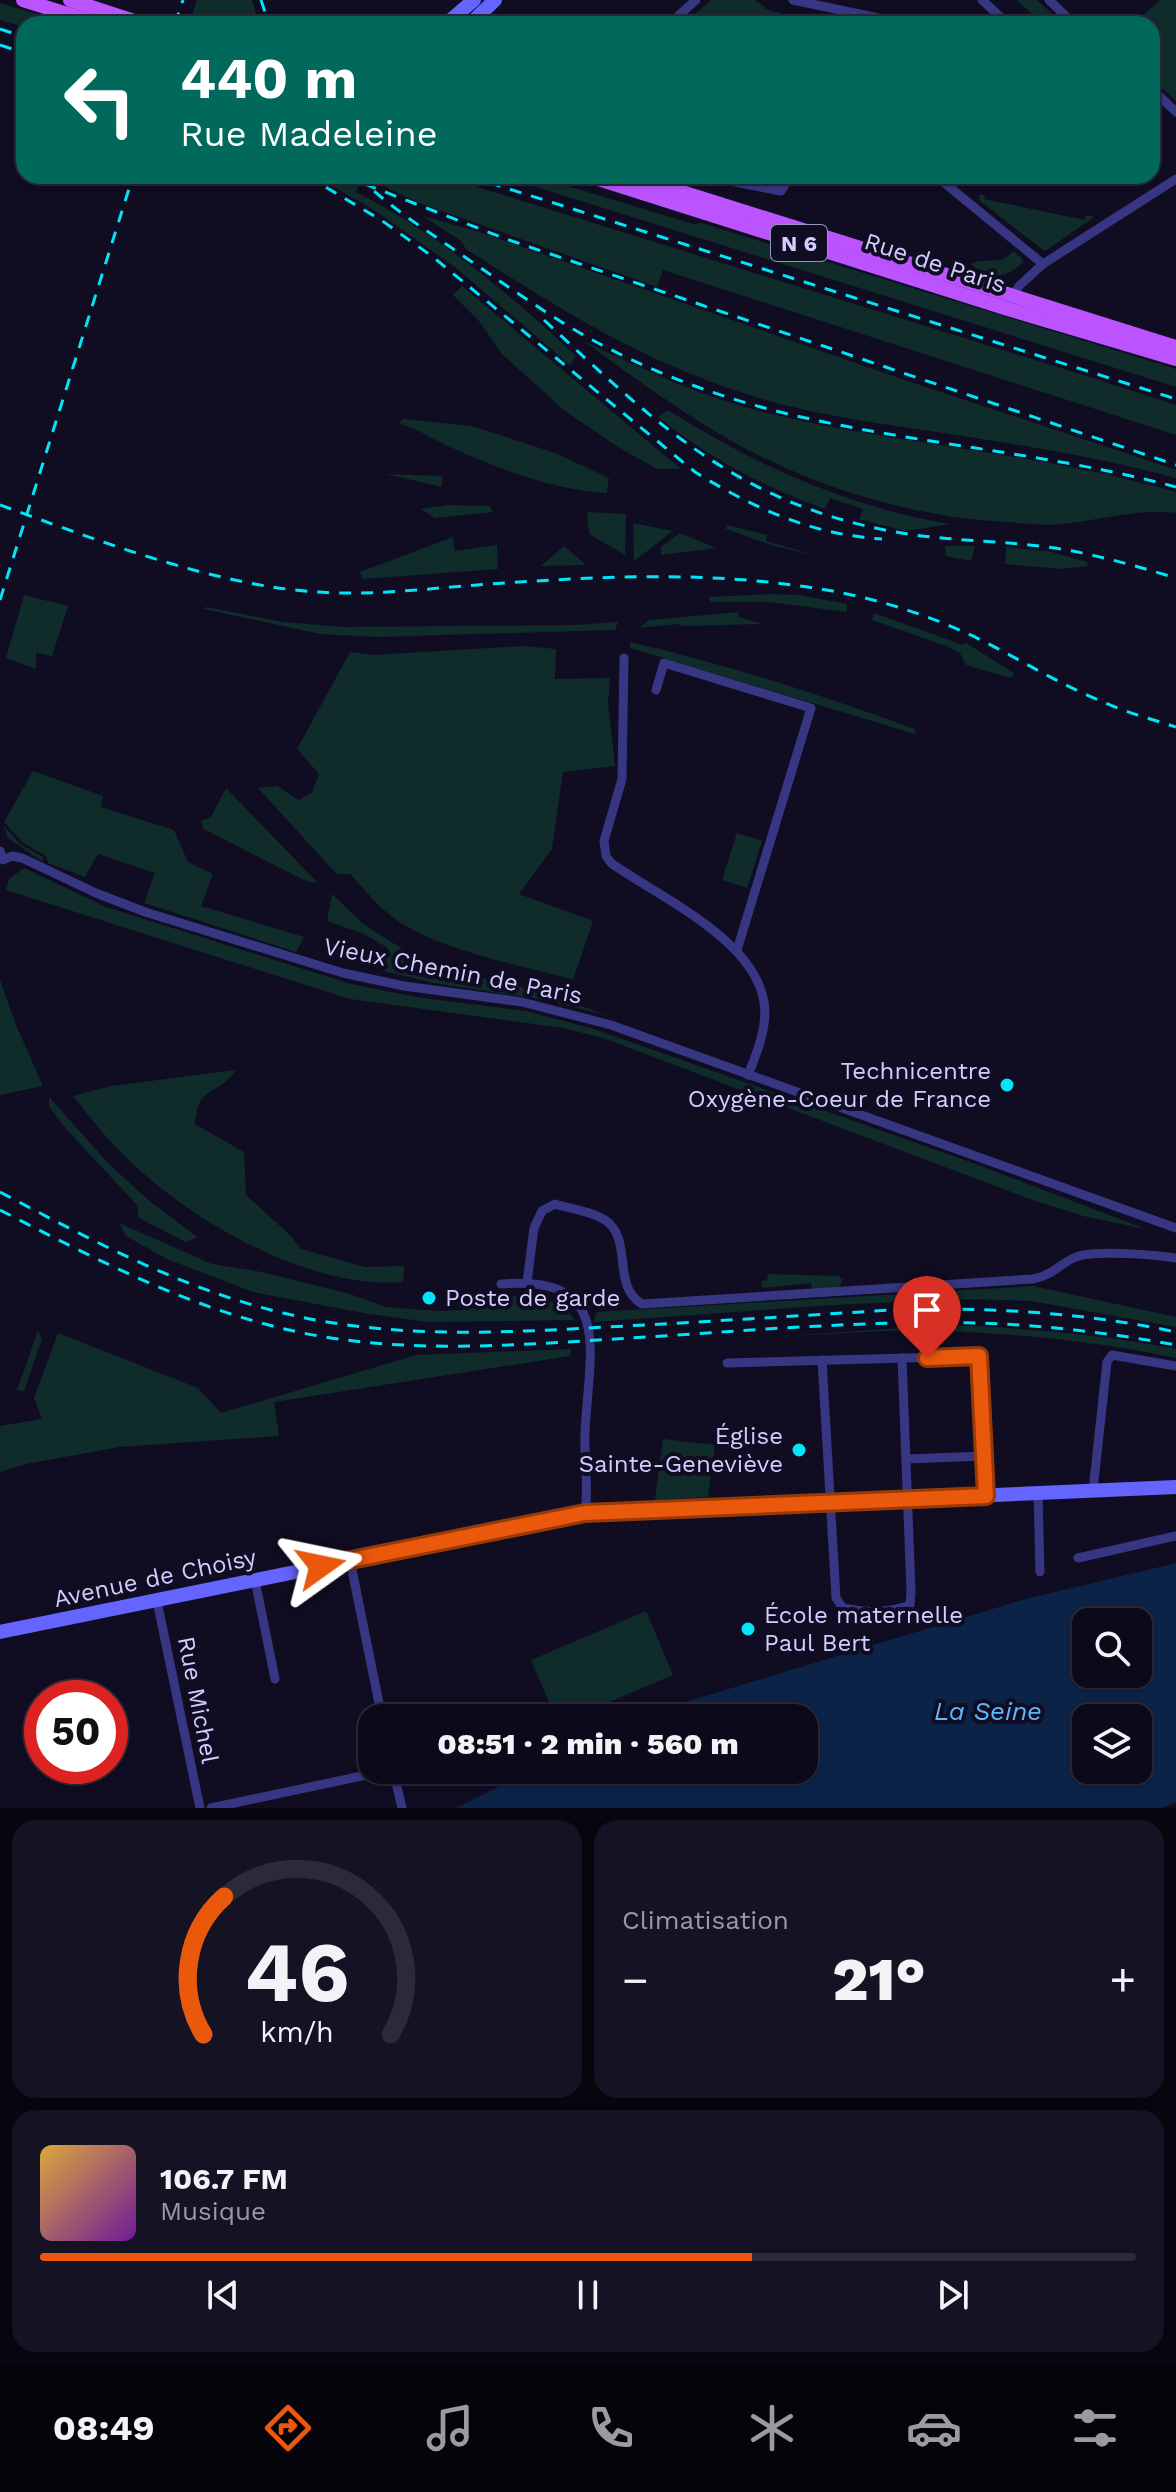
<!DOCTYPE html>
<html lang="fr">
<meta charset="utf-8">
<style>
:root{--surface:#0c091a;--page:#151223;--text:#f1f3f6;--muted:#9a9aa2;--line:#2c2a39;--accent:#ea580c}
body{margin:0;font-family:"Work Sans",sans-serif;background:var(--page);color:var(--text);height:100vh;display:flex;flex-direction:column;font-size:30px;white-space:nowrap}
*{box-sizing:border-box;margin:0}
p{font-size:26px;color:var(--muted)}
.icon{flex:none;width:44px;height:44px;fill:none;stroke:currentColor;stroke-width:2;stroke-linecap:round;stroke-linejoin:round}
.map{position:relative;height:1808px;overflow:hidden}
.side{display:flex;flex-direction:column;gap:12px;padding:12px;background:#07050e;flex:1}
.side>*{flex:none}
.guide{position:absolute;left:16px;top:16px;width:1144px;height:168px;border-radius:24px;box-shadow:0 2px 6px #0004,0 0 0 2px var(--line);background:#00695c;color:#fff;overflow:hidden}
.buttons{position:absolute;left:1072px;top:1608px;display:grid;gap:16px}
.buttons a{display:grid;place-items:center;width:80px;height:80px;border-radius:16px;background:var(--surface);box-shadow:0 2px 6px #0004,0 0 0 2px var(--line);font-size:40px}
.speed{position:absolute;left:24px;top:1680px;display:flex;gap:16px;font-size:40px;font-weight:700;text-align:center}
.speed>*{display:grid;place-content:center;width:104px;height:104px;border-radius:50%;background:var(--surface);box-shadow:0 2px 6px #0004,0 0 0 2px var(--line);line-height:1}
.speed .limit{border:12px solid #d22;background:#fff;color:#111}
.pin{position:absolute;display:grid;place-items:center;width:68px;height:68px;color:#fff;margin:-82px -34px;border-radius:50% 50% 50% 0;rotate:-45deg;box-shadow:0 0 8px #0007}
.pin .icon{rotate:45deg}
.me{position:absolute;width:88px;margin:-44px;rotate:78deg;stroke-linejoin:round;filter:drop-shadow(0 0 6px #0008)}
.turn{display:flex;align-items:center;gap:28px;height:168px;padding:0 32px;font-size:36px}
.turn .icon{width:104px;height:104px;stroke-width:2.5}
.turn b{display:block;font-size:56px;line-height:68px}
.big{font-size:60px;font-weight:800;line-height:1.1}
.side .tile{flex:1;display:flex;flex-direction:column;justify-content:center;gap:12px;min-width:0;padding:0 28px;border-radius:24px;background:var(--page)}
.side .dial{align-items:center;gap:0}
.dial svg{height:208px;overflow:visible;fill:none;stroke:var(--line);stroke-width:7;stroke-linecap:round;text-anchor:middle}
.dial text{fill:var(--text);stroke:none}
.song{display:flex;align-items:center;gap:24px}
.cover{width:96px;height:96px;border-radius:12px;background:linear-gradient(135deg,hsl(40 70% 55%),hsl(280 70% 35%))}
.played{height:8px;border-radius:4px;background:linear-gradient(90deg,var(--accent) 65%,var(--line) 65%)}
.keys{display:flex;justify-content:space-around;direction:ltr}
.heat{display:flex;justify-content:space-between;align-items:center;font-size:44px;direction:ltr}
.side .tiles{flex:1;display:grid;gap:12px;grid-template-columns:1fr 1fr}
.tile:last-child{grid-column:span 2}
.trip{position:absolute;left:358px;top:1704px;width:460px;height:80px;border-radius:24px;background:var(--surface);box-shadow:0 2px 6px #0004,0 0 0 2px var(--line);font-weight:800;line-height:80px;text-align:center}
.menu{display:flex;height:128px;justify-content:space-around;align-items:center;background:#05040a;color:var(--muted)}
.menu .icon{width:56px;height:56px}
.menu .current{color:var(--accent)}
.menu b{font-size:36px;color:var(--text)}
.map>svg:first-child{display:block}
.green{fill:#0f2c2a}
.water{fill:#0b2347;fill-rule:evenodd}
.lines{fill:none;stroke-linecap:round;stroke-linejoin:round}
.minor{stroke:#373682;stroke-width:9}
.secondary{stroke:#6564ff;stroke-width:14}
.primary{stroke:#bb54ff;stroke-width:14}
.rail{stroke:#00e5f8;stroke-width:3;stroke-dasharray:12 10;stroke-linecap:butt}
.route-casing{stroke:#983908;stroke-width:20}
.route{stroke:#ea580c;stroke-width:14}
.poi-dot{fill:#00e5f8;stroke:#100c22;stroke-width:3}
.labels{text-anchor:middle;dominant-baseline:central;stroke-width:8;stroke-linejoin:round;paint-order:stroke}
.shield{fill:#100c22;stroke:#9893bd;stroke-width:2}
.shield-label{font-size:22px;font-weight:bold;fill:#d2cdff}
.street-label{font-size:24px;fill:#d2cdff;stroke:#100c22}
.poi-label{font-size:24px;fill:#d2cdff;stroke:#100c22;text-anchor:end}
.water-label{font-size:26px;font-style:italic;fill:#5bb7ff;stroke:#100c22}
</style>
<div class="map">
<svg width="1176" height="1808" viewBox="0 0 1176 1808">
<rect width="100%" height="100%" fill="#100c22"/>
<g class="green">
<path d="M 197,0 L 252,0 L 259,24 L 189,24 Z"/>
<path d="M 711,0 L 755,0 L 764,6 L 765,9 L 780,13 L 777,24 L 683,24 Z"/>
<path d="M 1017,0 L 1037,0 L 1057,18 L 1051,24 L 1043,24 Z"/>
<path d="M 1160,0 L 1176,0 L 1176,101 L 1152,79 L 1152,24 L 1133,24 Z"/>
<path d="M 0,3 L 69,24 L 24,24 L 24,27 L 0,20 Z"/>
<path d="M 315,176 L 358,186 L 356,192 C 437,233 510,294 576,356 L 570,365 L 456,268 L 377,212 Z"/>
<path d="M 373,176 L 442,176 L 1093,378 L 1176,405 L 1176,435 L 663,270 L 657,287 L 419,203 L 387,188 Z"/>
<path d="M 501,176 L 535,176 L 693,224 L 701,223 L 1176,369 L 1176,387 Z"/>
<path d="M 979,195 L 985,195 L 984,199 L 1085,220 L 1086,215 L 1094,217 L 1047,250 L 1043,250 L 980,201 Z"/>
<path d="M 423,216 L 476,231 L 896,377 L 1176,470 L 1176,478 C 1099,457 1021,445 943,433 C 885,424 826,417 769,401 C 651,367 567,314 466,249 L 461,241 Z"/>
<path d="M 1013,251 L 1021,257 L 1023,262 C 1007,279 989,280 971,264 C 985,256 1001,267 1013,251 Z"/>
<path d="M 462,286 L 681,469 L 657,469 L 618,447 L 565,411 L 502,354 L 479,321 L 453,295 Z"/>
<path d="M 584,341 C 646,371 709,400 776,415 C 909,446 1045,454 1176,492 L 1176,513 C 1138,508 1099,521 1061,524 C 1044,526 1025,523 1007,522 C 913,517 817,488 735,443 C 682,413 633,377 584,341 Z"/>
<path d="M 668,410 C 755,465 848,507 950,524 L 905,531 L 859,519 L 863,509 L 830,498 L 825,509 C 763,487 709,458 658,417 Z"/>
<path d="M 403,419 L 472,426 L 555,453 L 609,478 L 607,493 C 553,490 499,469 450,447 C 433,439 417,429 399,423 Z"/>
<path d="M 386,474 L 442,476 L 442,487 Z"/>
<path d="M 448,505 L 490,506 L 493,512 L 435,518 L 421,509 Z"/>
<path d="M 587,512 L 626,514 L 625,555 L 589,534 Z"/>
<path d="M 633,523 L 673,531 L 634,561 Z"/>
<path d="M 727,525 L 767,535 L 766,541 L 817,556 L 774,546 L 726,529 Z"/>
<path d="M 680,533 L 716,548 L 661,555 L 661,547 Z"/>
<path d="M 453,537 L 455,551 L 497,545 L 498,569 L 362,579 L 360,572 Z"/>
<path d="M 564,546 L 586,565 L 541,566 Z"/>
<path d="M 945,546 L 975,546 L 971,561 L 946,556 Z"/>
<path d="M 1006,547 L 1052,552 L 1087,562 L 1088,566 L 1061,569 L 1005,564 Z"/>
<path d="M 772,594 L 799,595 L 847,604 L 847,612 L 769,602 L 711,602 L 708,597 Z"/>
<path d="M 24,595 L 68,606 L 52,656 L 36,653 L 36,669 L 6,658 Z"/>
<path d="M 206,607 L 283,622 L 344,627 L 575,625 L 618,622 L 615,630 L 377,637 L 320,634 L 204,609 Z"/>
<path d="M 739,612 L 738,617 L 763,624 L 683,626 L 677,624 L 639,628 L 649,620 Z"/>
<path d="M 874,613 L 963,645 L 966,643 L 1014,673 L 1011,678 L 966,665 L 960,653 L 946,646 L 872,620 Z"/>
<path d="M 630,642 C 726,664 822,695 915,729 L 915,734 L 630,648 Z"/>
<path d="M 524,646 L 556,649 L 555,679 L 610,678 L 608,702 L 615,766 L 563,772 L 552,849 L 519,894 L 593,921 L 573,980 C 521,965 442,951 398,921 C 379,908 365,890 350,874 L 337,874 L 333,870 L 258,788 L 277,786 L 299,800 L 312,793 L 319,774 L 297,749 L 350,652 L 373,655 Z"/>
<path d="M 33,771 L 103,796 L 101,807 L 174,830 L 188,862 L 213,874 L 201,906 L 304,937 L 296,952 L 144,903 L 155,873 L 98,854 L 85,877 L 48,863 L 46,856 L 22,842 L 4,822 Z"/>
<path d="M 226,788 L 318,883 L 306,881 L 203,829 L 201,821 L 211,817 Z"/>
<path d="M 3,825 L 20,844 L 43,857 L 43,862 L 8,838 Z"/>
<path d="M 737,833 L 762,841 L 747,888 L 722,880 Z"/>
<path d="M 24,868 L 106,907 L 351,984 L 416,997 L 526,1011 L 594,1029 L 973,1163 L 1146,1229 L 1083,1216 L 1030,1199 L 603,1038 L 563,1028 L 350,999 L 6,890 L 9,879 Z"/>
<path d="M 332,894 L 363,924 L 415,957 L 469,975 L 539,991 L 609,1016 L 545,1000 L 434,983 L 384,971 L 388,948 L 364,934 L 327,921 Z"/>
<path d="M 0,980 L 16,1025 L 43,1086 L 0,1095 Z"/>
<path d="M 236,1070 C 217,1098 199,1082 195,1124 L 244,1152 L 246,1195 L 291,1236 L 301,1249 L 365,1267 L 404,1266 L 403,1282 C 306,1290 182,1217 117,1148 C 101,1132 88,1114 73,1096 L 111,1086 Z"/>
<path d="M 49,1097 L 108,1163 L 147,1199 L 197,1237 L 186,1242 L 139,1218 L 137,1205 L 67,1130 L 49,1107 Z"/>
<path d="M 119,1223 L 212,1264 L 262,1272 L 347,1293 L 386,1307 L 437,1311 L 463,1310 L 485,1303 L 503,1294 L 551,1302 L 565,1307 L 575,1320 L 428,1322 L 369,1314 L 253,1292 L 167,1259 L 126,1236 Z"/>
<path d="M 768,1274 L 839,1276 L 840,1279 L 843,1279 L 839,1288 L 812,1289 L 811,1283 L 762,1288 L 762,1281 L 767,1280 Z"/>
<path d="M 1033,1286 L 1176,1317 L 1176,1327 L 1031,1301 L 971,1299 L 833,1305 L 593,1322 L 597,1312 Z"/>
<path d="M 947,1325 C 1025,1328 1100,1334 1176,1349 L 1176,1358 C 1100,1342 1021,1334 943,1331 C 890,1329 836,1334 783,1336 Z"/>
<path d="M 38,1331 L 42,1339 L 24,1391 L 17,1390 Z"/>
<path d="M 58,1333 L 198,1388 L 221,1413 L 416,1355 L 571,1349 L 570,1356 L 274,1402 L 279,1436 L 119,1447 L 26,1464 L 0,1472 L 0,1426 L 42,1419 L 34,1398 Z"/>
<path d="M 663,1439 L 715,1445 L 708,1497 L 655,1500 Z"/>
<path d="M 646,1611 L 673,1675 L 572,1718 L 556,1718 L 531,1660 Z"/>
</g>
<path class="water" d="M 1176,1563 L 1176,1802 L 1162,1808 L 456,1808 L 532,1770 L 804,1770 L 804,1718 L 650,1718 L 692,1700 L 1022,1600 ZM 1086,1622 L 1138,1622 L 1138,1674 L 1086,1674 ZM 1086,1718 L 1138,1718 L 1138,1770 L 1086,1770 Z"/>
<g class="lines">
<g class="minor">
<path d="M 793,0 L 907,24"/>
<path d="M 982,0 L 1008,24"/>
<path d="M 1049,0 L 1074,24"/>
<path d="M 669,24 L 696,0"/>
<path d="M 842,24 L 844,11"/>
<path d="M 1152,89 L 1176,112"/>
<path d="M 704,176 L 781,191 L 791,176"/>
<path d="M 936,176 L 1043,264"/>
<path d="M 1012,298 L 1019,286 L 1043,264 L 1176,179"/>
<path d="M 624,658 L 622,779 L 604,841 L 606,856 L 611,863 C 659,897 754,939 764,1002 C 768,1026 757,1053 748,1075"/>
<path d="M 656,690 L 664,663 L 811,708 L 737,950"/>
<path d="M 0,851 L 3,860 L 12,856 L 22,858 L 96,893 L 145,912 L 343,973 L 404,986 L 522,1002 L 611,1025 L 1176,1228"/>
<path d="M 527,1282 L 534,1228 L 542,1211 L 555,1204 C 571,1209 598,1212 610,1224 C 631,1246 613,1287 642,1304 L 1033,1279 C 1055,1275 1063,1260 1079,1256 C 1097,1250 1157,1255 1176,1258"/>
<path d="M 501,1284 C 617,1274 588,1355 585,1433 C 584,1460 589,1487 585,1513"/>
<path d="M 822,1360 L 836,1598 L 843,1608 C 864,1613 890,1613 910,1605 L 911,1591 L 902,1358"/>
<path d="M 727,1363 L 979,1356 L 986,1496"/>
<path d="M 906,1459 L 984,1456"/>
<path d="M 1093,1490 L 1107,1362 L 1112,1355 L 1176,1366"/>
<path d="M 1038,1493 L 1040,1572"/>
<path d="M 1078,1558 L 1176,1536"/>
<path d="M 350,1560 L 382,1718"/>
<path d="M 255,1580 L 275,1679"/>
<path d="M 157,1601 L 200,1808"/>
<path d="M 488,1718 L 518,1711"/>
<path d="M 393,1770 L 402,1808"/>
<path d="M 211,1808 L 390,1770"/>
</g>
<g class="secondary">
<path d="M 446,24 L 474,0"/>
<path d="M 470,24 L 495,0"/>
<path d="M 0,1632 L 585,1513 L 1176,1487"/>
</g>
<g class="primary">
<path d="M 23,0 L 99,24"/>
<path d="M 70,0 L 143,24"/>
<path d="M 589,176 L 1008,309 L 1176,359"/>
<path d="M 631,176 L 1176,347"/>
</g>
<g class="rail">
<path d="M 261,0 L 269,24"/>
<path d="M 175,24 L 183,0"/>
<path d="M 0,29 L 24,37"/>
<path d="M 0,45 L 24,53"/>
<path d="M 307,176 L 381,220 L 433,257 L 695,472 C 753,508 813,535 882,539"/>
<path d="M 344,176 L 506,239 L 1176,465"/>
<path d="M 358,176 C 391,209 431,233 469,260 C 506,285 542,311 580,333 C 648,372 725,400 801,417 C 925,445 1053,454 1176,487"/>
<path d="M 468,176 L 1176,399"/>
<path d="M 544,320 C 654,422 736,502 890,531 C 942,541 994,540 1047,547 C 1091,553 1133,565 1176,578"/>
<path d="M 0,505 C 97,540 215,586 318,592 C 374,596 432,588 489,584 C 593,577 696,571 800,586 C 863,594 924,612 981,640 C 1021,660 1059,684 1101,701 C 1125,712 1151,719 1176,727"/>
<path d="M 0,600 L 133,176"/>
<path d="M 0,1192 C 91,1240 182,1289 283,1313 C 390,1339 498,1333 607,1327 C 702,1322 796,1316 891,1310 C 986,1307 1082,1312 1176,1332"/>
<path d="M 0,1210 C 103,1263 204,1316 319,1336 C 418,1353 516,1345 615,1339 C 733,1332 859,1320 978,1323 C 1044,1325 1110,1333 1176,1345"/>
</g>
</g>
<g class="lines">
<defs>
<path id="route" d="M 321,1566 L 585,1513 L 986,1496 L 979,1356 L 927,1358"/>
</defs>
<use href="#route" class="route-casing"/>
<use href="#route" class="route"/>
</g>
<g class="poi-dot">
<circle cx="1007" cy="1085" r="8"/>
<circle cx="429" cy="1298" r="8"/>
<circle cx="799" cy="1450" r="8"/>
<circle cx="748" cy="1629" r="8"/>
</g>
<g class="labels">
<rect class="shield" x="771" y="225" width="56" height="36" rx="6"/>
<g class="shield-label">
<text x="799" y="243">N 6</text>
</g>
<g class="street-label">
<text transform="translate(935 263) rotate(18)">Rue de Paris</text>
<text transform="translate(453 971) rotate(11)">Vieux Chemin de Paris</text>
<text transform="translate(155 1578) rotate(-12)">Avenue de Choisy</text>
<text transform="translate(198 1700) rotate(79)">Rue Michel</text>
</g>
<g class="poi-label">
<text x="991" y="1071">Technicentre<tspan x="991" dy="28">Oxygène-Coeur de France</tspan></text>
<text x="445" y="1298" text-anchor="start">Poste de garde</text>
<text x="783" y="1436">Église<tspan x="783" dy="28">Sainte-Geneviève</tspan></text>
<text x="764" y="1615" text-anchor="start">École maternelle<tspan x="764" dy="28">Paul Bert</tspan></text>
</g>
<g class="water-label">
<text x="988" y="1711">La Seine</text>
</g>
</g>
</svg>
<div class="buttons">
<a><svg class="icon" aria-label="search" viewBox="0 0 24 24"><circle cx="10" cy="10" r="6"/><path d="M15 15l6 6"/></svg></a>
<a><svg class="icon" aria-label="layers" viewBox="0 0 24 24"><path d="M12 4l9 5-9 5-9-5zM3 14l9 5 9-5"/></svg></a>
</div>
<div class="speed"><div class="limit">50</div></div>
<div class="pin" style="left:927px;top:1358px;background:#d93025"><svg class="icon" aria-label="arrive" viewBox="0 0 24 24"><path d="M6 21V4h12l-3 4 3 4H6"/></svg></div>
<svg class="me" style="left:321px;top:1566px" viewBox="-20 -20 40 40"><path d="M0-17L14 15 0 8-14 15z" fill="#ea580c" stroke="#fff" stroke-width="4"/></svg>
<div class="trip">08:51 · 2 min · 560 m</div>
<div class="guide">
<div class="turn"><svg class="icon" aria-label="left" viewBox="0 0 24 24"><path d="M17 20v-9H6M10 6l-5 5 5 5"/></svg><div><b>440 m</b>Rue Madeleine</div></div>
</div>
</div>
<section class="side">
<div class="tiles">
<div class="tile dial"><svg viewBox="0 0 100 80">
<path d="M14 69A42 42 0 1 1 86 69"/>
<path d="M14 69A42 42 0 0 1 22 16" stroke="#ea580c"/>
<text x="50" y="56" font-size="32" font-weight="700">46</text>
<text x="50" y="72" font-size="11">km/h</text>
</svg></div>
<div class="tile"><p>Climatisation</p>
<div class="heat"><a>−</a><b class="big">21°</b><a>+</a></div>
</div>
<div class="tile">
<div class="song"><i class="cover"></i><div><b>106.7 FM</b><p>Musique</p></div></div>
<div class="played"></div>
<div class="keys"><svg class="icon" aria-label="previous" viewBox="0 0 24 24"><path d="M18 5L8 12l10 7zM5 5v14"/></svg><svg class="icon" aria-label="pause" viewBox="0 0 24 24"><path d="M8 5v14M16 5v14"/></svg><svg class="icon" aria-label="next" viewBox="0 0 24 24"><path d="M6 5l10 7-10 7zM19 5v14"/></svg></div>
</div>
</div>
</section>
<nav class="menu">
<b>08:49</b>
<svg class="icon current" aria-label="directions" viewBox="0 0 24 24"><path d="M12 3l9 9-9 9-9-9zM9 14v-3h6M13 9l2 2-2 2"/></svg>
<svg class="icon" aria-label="music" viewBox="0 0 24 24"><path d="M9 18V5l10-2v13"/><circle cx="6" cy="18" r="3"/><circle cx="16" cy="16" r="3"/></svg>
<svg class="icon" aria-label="phone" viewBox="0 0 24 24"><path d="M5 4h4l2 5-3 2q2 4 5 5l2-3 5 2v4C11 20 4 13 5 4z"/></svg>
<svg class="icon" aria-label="climate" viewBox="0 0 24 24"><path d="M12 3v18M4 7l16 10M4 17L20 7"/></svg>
<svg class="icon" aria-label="car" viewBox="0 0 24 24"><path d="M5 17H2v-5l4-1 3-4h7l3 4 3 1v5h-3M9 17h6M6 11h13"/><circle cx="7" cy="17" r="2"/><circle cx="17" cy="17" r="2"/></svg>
<svg class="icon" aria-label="filters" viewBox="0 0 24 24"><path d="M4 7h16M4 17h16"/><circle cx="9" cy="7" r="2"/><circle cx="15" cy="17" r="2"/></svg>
</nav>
